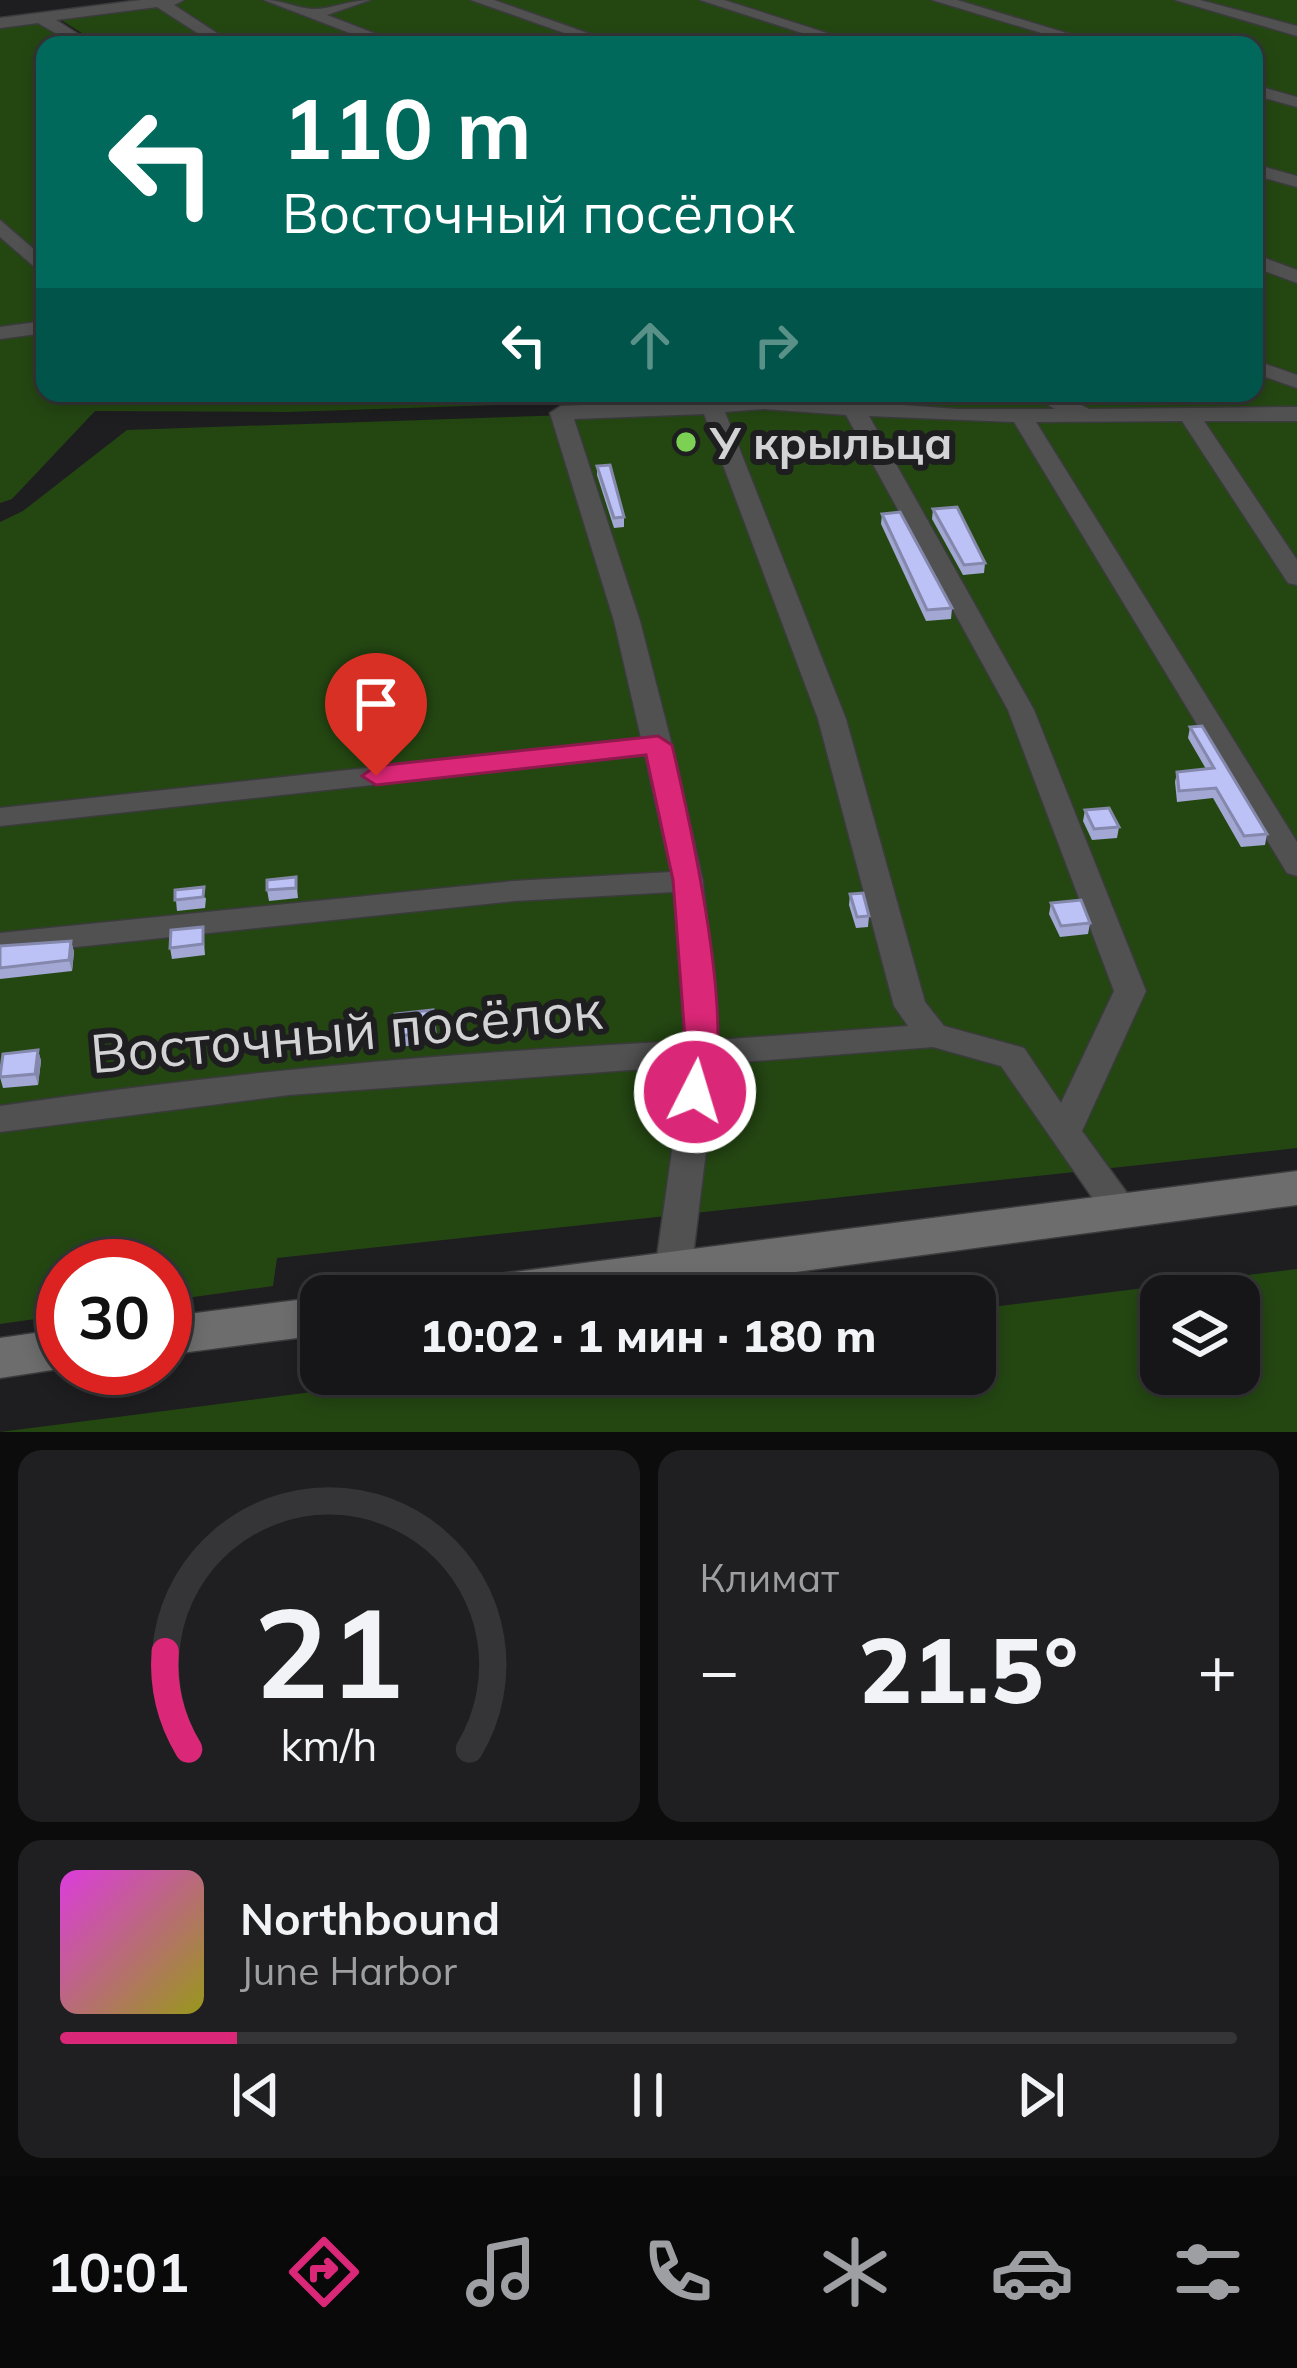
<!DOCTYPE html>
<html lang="ru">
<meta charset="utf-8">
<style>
:root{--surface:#161618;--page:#1f1f21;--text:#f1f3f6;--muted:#9e9fa2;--line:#353537;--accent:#db2777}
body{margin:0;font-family:Mulish,sans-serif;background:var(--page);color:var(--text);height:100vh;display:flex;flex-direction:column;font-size:45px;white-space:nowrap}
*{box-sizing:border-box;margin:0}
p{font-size:39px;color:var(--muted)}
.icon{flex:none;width:66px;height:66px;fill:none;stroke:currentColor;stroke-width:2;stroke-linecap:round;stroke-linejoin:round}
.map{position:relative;height:1432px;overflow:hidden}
.details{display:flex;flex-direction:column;gap:18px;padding:18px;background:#0c0c0d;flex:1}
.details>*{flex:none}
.guide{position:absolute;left:36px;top:36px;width:1227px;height:366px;border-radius:24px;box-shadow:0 6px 18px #0003,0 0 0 3px var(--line);background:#00695c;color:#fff;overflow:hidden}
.controls{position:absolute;left:1140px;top:1275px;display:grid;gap:24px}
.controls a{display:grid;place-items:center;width:120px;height:120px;border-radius:24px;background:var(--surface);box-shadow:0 6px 18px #0003,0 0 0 3px var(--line);font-size:60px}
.speed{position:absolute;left:36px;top:1239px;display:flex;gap:24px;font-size:60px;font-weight:700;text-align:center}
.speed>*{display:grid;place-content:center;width:156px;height:156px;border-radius:50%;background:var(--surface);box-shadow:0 6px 18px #0003,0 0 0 3px var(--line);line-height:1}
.speed .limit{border:18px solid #d22;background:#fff;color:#111}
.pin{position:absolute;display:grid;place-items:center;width:102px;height:102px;color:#fff;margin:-123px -51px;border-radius:50% 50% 50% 0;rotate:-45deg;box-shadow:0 0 12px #0007}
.pin .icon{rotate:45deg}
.me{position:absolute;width:132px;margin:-66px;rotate:5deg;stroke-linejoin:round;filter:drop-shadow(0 0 9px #0008)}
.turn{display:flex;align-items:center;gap:42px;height:252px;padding:0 48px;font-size:54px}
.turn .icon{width:156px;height:156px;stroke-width:2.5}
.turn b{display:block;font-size:84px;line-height:102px}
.lanes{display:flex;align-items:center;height:114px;padding:0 48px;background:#0003;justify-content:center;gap:60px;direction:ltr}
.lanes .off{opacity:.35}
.big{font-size:90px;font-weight:800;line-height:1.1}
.details .widget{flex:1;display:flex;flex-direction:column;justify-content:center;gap:18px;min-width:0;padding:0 42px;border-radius:24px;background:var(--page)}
.details .dial{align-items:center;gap:0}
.dial svg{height:312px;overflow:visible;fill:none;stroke:var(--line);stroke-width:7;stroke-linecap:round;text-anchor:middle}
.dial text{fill:var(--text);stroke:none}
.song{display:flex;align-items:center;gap:36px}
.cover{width:144px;height:144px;border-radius:18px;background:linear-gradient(135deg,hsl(300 70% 55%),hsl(60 70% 35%))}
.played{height:12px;border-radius:6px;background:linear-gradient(90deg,var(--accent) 15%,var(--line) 15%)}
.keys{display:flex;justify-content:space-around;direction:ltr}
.heat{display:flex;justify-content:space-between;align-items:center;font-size:66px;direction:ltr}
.details .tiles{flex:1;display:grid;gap:18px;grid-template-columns:1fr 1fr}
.widget:last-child{grid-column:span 2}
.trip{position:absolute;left:300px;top:1275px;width:696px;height:120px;border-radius:24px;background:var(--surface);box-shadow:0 6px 18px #0003,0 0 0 3px var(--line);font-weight:800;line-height:120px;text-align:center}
.dock{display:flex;height:192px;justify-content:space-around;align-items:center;background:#09090a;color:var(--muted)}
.dock .icon{width:84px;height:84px}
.dock .on{color:var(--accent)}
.dock b{font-size:54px;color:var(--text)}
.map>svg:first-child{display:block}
.green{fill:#244712;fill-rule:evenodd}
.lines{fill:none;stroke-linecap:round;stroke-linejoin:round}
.minor-casing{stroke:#3b3b3d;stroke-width:3}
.secondary-casing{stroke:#3b3b3d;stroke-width:3}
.minor{fill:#505150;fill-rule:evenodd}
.secondary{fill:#6c6d6c;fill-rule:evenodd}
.wall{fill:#a2a7d4}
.shaded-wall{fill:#8488ac}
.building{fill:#bcc2f6;stroke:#8488ac;stroke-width:3}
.route{fill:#db2777;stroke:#8e194d;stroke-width:3}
.poi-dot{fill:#7cd155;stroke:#1e1e20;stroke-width:4.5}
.labels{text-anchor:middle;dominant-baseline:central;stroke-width:12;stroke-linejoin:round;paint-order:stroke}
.poi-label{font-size:45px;font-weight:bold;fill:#d3d3d5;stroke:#1e1e20;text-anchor:start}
.near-street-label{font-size:54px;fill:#d3d3d5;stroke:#1e1e20}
</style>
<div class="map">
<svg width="1297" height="1432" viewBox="0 0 1297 1432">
<rect width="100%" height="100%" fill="#1e1e20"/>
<g class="green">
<path d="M 165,0 L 1297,0 L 1297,1148 L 277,1258 L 273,1286 L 165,1301 L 165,1266 L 63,1266 L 63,1315 L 0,1324 L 0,522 L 23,511 L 127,430 L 746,409 L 726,393 L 1254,393 L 1254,45 L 101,45 L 61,20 Z"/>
<path d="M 35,16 L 86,45 L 45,45 L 45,393 L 612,393 L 613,401 L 288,412 L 95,411 L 12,499 L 0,503 L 0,21 Z"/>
<path d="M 1297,1269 L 1297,1432 L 0,1432 L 452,1374 L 975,1374 L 975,1309 ZM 1239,1296 L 1239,1374 L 1161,1374 L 1161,1296 Z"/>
</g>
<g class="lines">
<defs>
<g id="minor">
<path d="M 141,0 L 184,0 L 174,5 L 235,45 L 216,45 L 157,7 L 56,20 L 95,45 L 76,45 L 38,23 L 0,28 L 0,18 Z"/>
<path d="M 264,0 C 282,0 296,8 312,9 C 328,10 350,0 370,0 L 327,15 L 404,45 L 381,45 Z"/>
<path d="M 471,0 L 494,0 L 621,45 L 598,45 Z"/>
<path d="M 700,0 L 724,0 L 864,45 L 839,45 Z"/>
<path d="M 932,0 L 957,0 L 1106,45 L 1081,45 Z"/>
<path d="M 1175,0 L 1200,0 L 1297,26 L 1297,36 Z"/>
<path d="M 1254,85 L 1297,97 L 1297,107 L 1254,95 Z"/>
<path d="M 1254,164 L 1297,176 L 1297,187 L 1254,175 Z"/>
<path d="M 0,220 L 45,259 L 45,276 L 0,237 Z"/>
<path d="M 1254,254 L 1297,270 L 1297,283 L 1254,267 Z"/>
<path d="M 45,321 L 45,333 L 0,339 L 0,327 Z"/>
<path d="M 1254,360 L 1297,375 L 1297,388 L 1254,373 Z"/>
<path d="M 742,393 L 957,409 L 1055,409 L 1028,393 L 1057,393 L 1089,409 L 1297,407 L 1297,421 L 1204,421 L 1297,560 L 1297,585 L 1288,583 L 1182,421 L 1036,422 L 1297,842 L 1297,876 L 1287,873 L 1014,422 L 869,416 L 1034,710 L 1146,991 L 1082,1131 L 1132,1200 L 1138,1210 L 1132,1220 L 1120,1224 L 1108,1220 L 1001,1066 L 933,1047 L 717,1064 L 691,1271 L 686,1282 L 673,1286 L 660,1282 L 655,1271 L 684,1066 L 289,1095 L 0,1132 L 0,1106 C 227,1072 456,1052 685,1041 L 674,892 L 514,901 L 0,955 L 0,933 L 514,881 L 671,872 L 645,755 L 0,826 L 0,808 L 641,738 L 614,621 L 550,413 L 561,406 L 741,398 ZM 763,409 L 846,415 L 1008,710 L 1114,991 L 1061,1103 L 1024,1048 L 944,1026 L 925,1002 L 846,719 L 725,412 ZM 704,414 L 818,719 L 894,1006 L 908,1026 L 717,1040 L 703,881 L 672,745 L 640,621 L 574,419 Z"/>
</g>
<g id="secondary">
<path d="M 1297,1171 L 1297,1205 L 616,1296 L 454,1296 L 460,1283 L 476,1277 Z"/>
<path d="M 321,1297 L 321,1335 L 165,1355 L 165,1317 Z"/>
<path d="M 63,1329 L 65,1368 L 0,1378 L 0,1338 Z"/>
</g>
</defs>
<use href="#minor" class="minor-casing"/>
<use href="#secondary" class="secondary-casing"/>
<use href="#minor" class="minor"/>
<use href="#secondary" class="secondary"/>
</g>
<g class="wall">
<path d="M 597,466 L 624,517 L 624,527 L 614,528 L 597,475 Z"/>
<path d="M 933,509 L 985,563 L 984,573 L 963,575 L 932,519 Z"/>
<path d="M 882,514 L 952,608 L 951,619 L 926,621 L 881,524 Z"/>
<path d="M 1190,727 L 1267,834 L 1265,845 L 1241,847 L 1213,798 L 1177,802 L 1175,782 L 1177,772 L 1206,769 L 1188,738 Z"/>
<path d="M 1085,810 L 1119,827 L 1117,838 L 1092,840 L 1083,821 Z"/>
<path d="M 296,877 L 298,898 L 269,901 L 267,890 Z"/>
<path d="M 175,890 L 206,898 L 205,908 L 177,911 Z"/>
<path d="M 850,894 L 869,916 L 868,927 L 856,928 L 849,905 Z"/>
<path d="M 1051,903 L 1090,923 L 1088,934 L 1060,937 L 1049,914 Z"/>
<path d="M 203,927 L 205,955 L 172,959 L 170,948 Z"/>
<path d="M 71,941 L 74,952 L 72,971 L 0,979 L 0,946 Z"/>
<path d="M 433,1010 L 436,1043 L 398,1047 L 395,1014 Z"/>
<path d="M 38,1050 L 41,1061 L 38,1085 L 3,1088 L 0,1077 Z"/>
</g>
<g class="shaded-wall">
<path d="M 71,941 L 74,952 L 72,971 L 69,960 Z"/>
<path d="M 38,1050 L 41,1061 L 38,1085 L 35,1074 Z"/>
</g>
<g class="building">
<path d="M 610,465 L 624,517 L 614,518 L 597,466 Z"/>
<path d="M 957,507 L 985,563 L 964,565 L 933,509 Z"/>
<path d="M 900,512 L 952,608 L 927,610 L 882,514 Z"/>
<path d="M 1202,726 L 1267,834 L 1244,836 L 1216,788 L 1179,791 L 1177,772 L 1214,768 L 1190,727 Z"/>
<path d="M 1109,808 L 1119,827 L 1094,829 L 1085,810 Z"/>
<path d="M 296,877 L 296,888 L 267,890 L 267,880 Z"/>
<path d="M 204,887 L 203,897 L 175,900 L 175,890 Z"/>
<path d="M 863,893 L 869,916 L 857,917 L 850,894 Z"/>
<path d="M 1081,900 L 1090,923 L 1061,926 L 1051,903 Z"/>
<path d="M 203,927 L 203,944 L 170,948 L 171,930 Z"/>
<path d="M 71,941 L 69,960 L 0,968 L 0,946 Z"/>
<path d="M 433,1010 L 435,1032 L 397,1036 L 395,1014 Z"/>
<path d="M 38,1050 L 35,1074 L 0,1077 L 3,1054 Z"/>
</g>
<path class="route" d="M 658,736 L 672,745 C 689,817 740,1040 707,1101 L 683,1101 L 678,1092 L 686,1052 L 673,880 L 646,755 L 376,785 L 362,776 L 376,766 Z"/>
<circle class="poi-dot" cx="686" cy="442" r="12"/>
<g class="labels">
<g class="poi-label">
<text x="710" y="442">У крыльца</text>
</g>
<g class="near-street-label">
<text transform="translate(346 1031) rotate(-5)">Восточный посёлок</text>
</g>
</g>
</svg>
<div class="controls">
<a><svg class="icon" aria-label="layers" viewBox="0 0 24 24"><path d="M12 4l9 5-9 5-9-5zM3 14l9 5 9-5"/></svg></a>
</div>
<div class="speed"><div class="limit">30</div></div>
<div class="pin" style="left:376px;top:776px;background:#d93025"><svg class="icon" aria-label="arrive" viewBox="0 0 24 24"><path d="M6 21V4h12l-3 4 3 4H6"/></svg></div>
<svg class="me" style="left:695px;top:1092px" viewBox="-20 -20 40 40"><circle r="17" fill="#db2777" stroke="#fff" stroke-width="3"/><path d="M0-11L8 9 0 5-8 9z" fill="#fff"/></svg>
<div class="trip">10:02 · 1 мин · 180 m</div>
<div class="guide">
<div class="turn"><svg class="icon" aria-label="left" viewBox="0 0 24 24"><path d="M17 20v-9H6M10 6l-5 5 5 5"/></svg><div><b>110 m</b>Восточный посёлок</div></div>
<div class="lanes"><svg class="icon" aria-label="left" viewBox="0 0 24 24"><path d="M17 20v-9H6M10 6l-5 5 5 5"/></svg><svg class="icon off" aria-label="ahead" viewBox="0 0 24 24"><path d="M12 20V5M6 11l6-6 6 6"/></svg><svg class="icon off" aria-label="right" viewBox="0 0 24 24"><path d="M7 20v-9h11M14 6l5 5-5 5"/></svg></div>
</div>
</div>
<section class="details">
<div class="tiles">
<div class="widget dial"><svg viewBox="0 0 100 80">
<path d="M14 69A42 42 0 1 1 86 69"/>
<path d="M14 69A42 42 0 0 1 8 44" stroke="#db2777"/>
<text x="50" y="56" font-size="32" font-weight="700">21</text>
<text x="50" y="72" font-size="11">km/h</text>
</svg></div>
<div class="widget"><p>Климат</p>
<div class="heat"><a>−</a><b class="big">21.5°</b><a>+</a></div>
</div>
<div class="widget">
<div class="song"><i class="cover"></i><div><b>Northbound</b><p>June Harbor</p></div></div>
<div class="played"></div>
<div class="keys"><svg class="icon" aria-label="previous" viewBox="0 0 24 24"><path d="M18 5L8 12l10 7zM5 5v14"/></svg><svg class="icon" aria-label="pause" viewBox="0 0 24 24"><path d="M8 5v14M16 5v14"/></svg><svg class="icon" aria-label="next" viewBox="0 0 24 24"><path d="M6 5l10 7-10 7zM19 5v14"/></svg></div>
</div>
</div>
</section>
<nav class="dock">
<b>10:01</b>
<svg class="icon on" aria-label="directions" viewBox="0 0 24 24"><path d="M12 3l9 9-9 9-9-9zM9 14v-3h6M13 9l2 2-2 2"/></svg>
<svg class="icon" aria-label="music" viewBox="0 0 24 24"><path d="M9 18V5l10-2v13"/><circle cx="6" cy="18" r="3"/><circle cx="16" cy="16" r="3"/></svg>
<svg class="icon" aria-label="phone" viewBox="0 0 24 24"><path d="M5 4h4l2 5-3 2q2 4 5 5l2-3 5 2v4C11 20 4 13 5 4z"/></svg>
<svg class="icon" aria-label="climate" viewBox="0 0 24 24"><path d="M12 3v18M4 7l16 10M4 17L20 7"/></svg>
<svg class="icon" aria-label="car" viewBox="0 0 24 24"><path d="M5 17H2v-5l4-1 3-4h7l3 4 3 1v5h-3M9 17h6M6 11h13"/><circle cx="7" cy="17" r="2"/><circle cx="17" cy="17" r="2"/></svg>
<svg class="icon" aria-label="filters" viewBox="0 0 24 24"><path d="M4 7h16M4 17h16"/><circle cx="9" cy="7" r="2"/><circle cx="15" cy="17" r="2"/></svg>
</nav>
